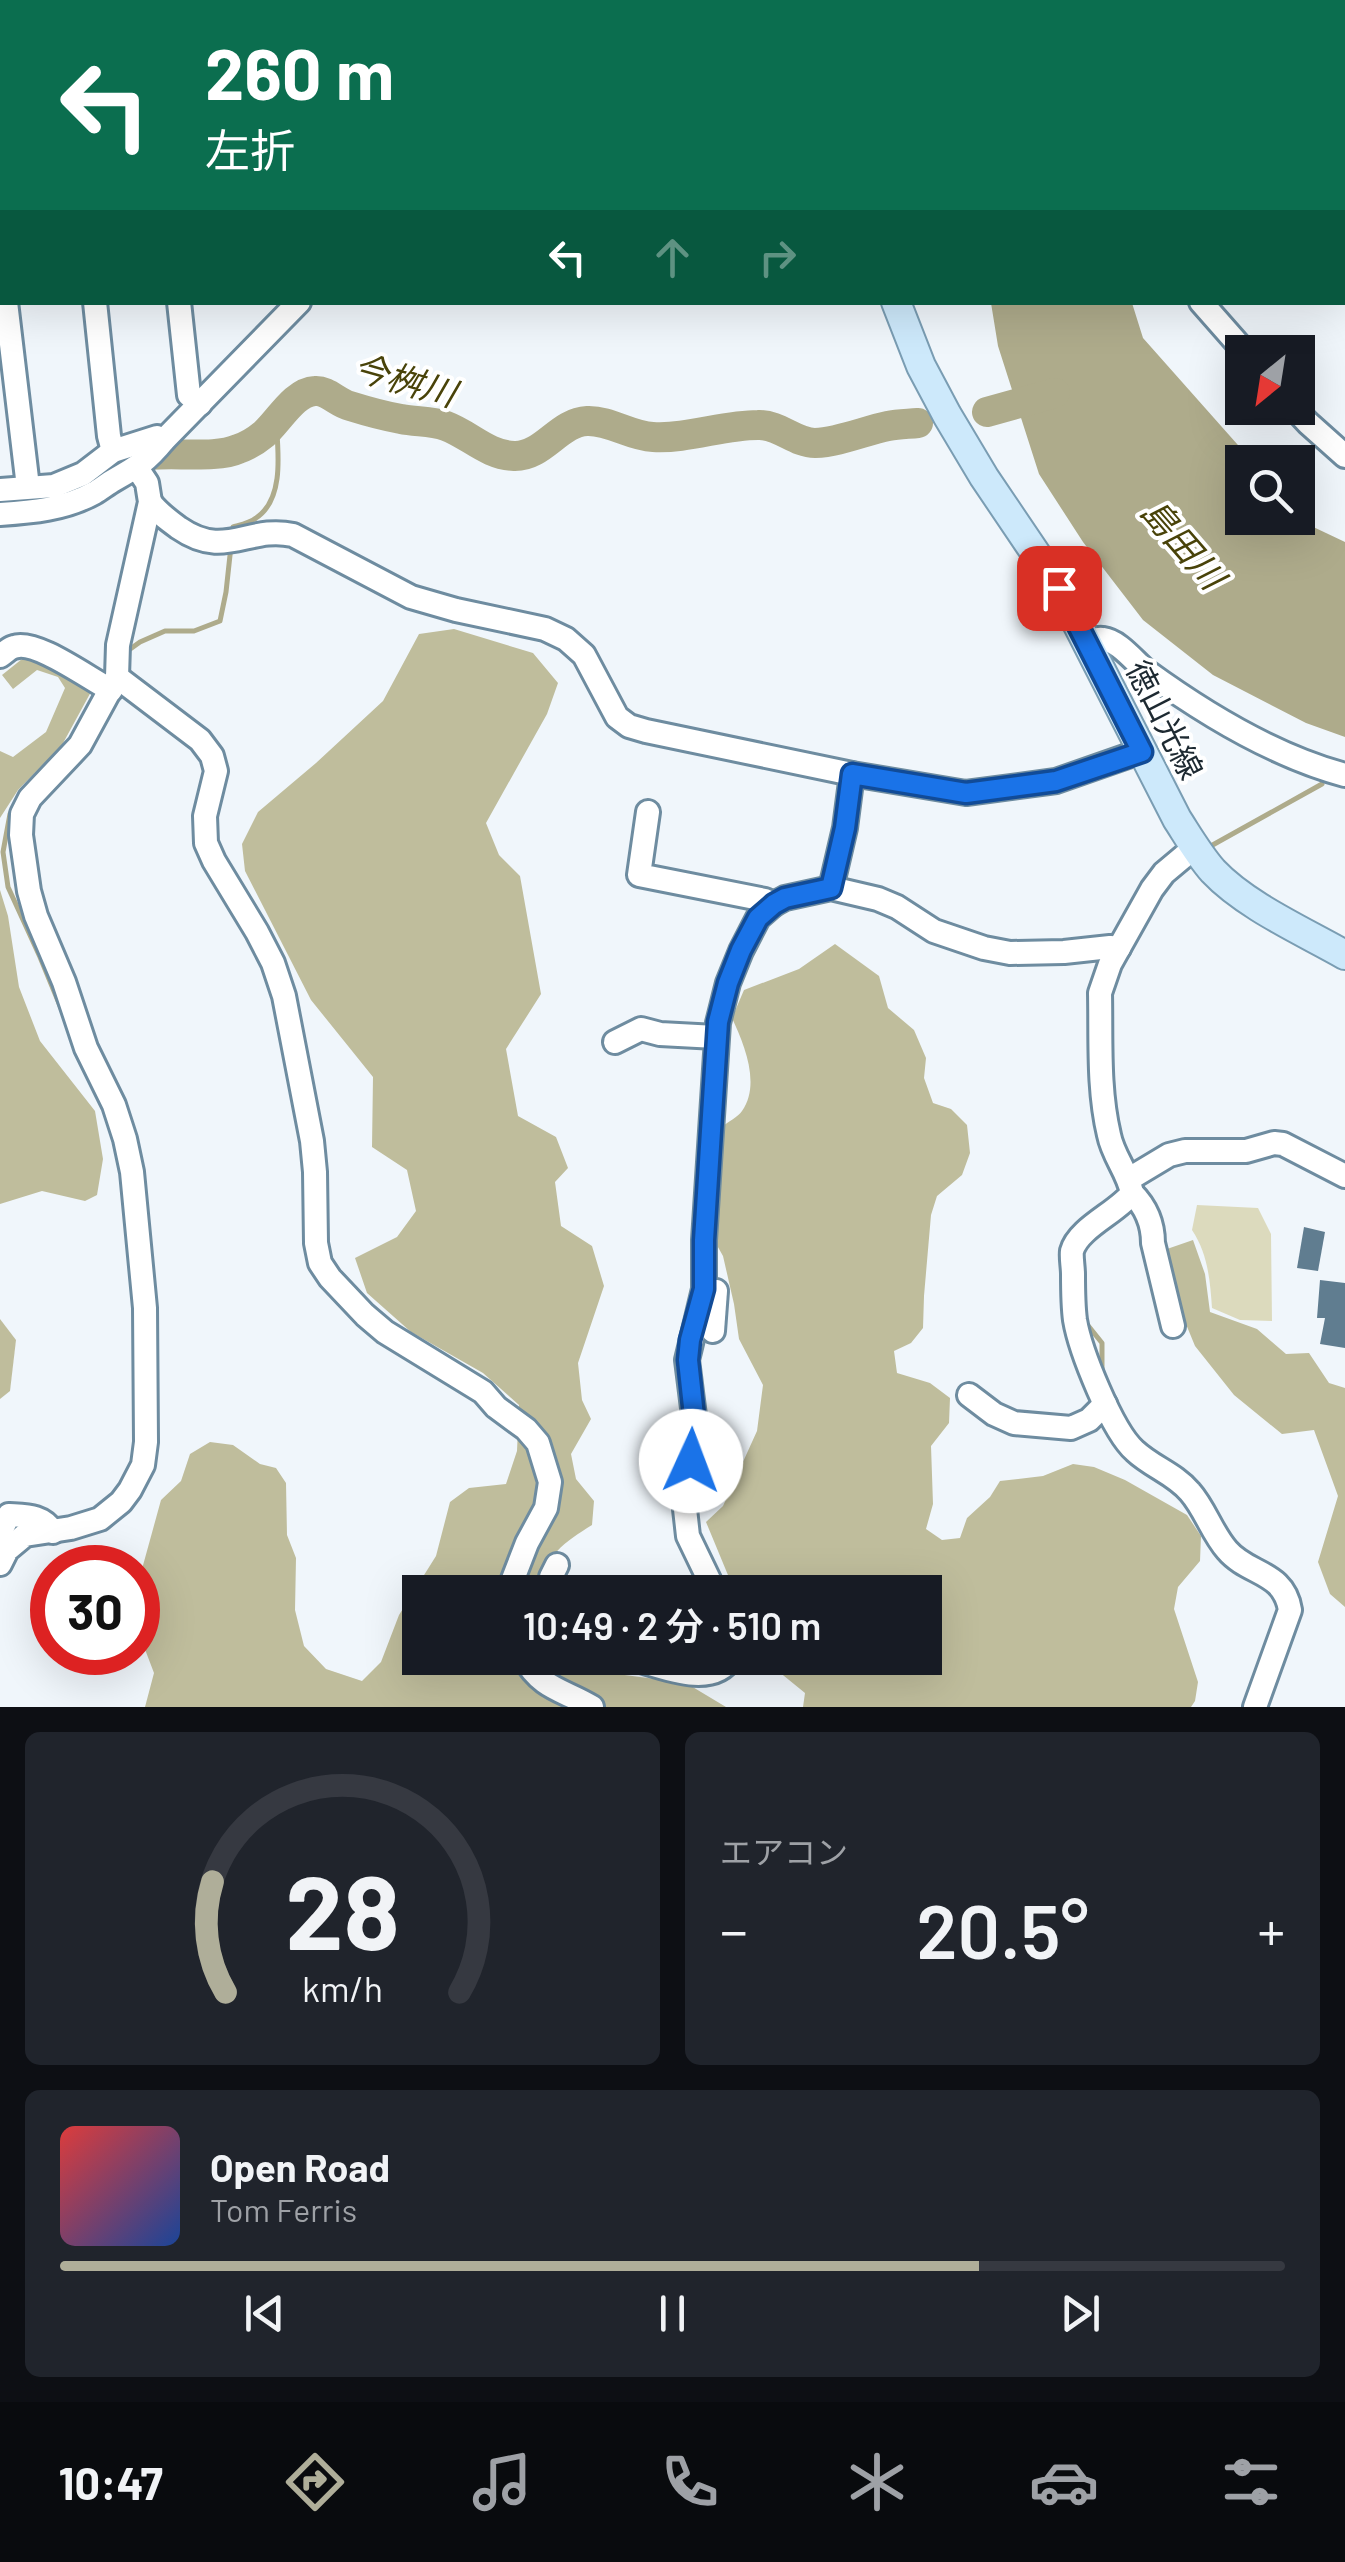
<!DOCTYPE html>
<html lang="ja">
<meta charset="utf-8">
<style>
:root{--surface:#171b24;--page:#20242c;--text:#f1f3f6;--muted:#9ea1a6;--line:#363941;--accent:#afae99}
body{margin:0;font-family:Barlow,"Noto Sans JP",sans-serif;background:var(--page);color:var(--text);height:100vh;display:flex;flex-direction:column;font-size:38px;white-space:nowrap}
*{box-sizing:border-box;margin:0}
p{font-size:32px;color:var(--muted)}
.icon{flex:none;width:55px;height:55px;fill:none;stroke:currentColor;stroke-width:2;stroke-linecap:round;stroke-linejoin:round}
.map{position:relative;height:1707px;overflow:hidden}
.details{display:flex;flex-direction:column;gap:25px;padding:25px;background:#0d0f14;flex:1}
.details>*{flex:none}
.hud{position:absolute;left:0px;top:0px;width:1345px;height:305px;box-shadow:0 10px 40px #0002;background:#0b6e4f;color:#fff;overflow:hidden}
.needle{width:65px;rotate:210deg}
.controls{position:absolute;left:1225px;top:335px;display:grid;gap:20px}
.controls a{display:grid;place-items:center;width:90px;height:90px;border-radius:0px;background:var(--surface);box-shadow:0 10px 40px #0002;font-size:50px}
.speed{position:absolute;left:30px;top:1545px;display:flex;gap:20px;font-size:50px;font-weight:700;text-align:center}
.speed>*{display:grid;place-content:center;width:130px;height:130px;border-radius:50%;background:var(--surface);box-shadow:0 10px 40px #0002;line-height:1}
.speed .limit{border:15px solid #d22;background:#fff;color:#111}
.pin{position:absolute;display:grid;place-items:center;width:85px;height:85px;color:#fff;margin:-42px;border-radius:20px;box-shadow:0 5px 15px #0006}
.me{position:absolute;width:110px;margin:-55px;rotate:2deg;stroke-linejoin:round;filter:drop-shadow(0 0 8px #0008)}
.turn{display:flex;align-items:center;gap:35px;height:210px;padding:0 40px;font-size:45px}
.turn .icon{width:130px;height:130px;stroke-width:2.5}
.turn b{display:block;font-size:70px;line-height:85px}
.lanes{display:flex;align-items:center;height:95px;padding:0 40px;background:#0003;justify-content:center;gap:50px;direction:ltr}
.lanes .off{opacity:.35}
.big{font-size:75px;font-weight:600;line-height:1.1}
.details .tile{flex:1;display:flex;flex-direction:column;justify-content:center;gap:15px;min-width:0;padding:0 35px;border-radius:15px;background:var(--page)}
.details .dial{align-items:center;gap:0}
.dial svg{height:260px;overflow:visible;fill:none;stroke:var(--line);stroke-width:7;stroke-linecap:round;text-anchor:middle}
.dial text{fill:var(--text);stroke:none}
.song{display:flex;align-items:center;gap:30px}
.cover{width:120px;height:120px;border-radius:15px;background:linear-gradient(135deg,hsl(0 70% 55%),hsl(220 70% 35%))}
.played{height:10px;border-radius:5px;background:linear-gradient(90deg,var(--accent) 75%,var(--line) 75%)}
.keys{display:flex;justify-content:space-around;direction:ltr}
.heat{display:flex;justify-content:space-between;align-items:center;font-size:55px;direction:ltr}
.details .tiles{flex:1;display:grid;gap:25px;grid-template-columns:1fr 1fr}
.tile:last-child{grid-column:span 2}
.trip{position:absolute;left:402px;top:1575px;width:540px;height:100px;border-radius:0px;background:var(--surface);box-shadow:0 10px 40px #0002;font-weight:600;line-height:100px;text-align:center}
.tabs{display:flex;height:160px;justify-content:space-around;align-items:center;background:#090b0e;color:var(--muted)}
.tabs .icon{width:70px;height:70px}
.tabs .current{color:var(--accent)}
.tabs b{font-size:45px;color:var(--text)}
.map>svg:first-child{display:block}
.green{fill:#dcdabd}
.forest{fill:#bfbd9c}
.water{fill:#aeab8b}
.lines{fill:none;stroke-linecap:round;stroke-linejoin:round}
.stream{stroke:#aeab8b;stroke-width:5}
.river{stroke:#aeab8b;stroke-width:30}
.building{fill:#607d90}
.minor-casing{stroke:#6e8ca0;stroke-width:28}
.major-casing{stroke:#7a9db3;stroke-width:32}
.minor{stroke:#fff;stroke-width:22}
.major{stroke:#cde9fb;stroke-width:28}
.route-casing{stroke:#114b97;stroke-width:25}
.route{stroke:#1a73e8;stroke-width:18}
.labels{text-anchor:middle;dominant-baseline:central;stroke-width:8;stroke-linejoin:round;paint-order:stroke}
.street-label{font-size:32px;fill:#1d2931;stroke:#fff}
.water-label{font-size:35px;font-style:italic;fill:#494309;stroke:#fff}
</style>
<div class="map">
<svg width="1345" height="1707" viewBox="0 0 1345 1707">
<rect width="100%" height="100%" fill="#f0f6fb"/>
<path class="green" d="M 1197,1205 L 1258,1208 L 1271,1234 L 1272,1321 L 1240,1320 L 1212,1308 C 1210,1280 1208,1254 1192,1230 Z"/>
<g class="forest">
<path d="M 454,629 L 533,653 L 558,683 L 547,714 L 486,823 L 499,855 L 520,876 L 541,994 L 506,1049 L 518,1116 L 556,1137 L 568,1168 L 555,1182 L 561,1226 L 592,1246 L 604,1286 L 578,1363 L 582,1400 L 591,1419 L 571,1454 L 576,1479 L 594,1501 L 592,1525 C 565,1542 541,1557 542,1592 L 420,1592 L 420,1658 L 570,1658 L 617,1674 L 686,1683 L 726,1707 L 145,1707 L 154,1673 L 138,1631 L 138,1608 L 142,1569 L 161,1500 L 181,1481 L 190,1454 L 210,1442 L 233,1445 L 260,1464 L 276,1468 L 286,1483 L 287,1535 L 296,1558 L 295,1610 L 304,1646 L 326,1669 L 362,1681 L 381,1662 L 399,1615 L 436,1556 L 450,1502 L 469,1488 L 506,1484 L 517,1451 L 519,1405 L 483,1373 L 411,1332 L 367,1293 L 355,1258 L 397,1237 L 416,1211 L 407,1170 L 372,1147 L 373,1077 L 311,1000 L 245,871 L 242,844 L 258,812 L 316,763 L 383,701 L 419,634 Z"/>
<path d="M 27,655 L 58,665 L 75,655 L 92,668 L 92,690 L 62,745 L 18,790 L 0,818 L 0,751 L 13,757 L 46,732 L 65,688 L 58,677 L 37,670 L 13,689 L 2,675 Z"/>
<path d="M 0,890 L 8,916 L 19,987 L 40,1041 L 95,1111 L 103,1159 L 97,1195 L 85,1201 L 42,1191 L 0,1204 Z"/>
<path d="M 835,944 L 879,976 L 888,1008 L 914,1030 L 926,1058 L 924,1078 L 933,1103 L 951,1109 L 967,1125 L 970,1153 L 962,1175 L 937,1196 L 931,1215 L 924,1296 L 923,1328 L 911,1343 L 894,1351 L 897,1373 L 930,1383 L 950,1398 L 949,1423 L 931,1446 L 933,1504 L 926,1529 L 942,1540 L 960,1538 L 967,1518 L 990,1497 L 1000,1481 L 1043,1476 L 1073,1464 L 1094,1467 L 1125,1480 L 1187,1515 L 1201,1536 L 1200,1561 L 1178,1587 L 1174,1609 L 1198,1682 L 1195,1701 L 1191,1707 L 803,1707 L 805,1693 L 762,1658 L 925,1658 L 925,1592 L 735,1592 L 706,1522 L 723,1506 L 757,1431 L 763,1385 L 739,1339 L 734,1304 L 723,1256 L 710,1233 L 716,1161 L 723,1126 C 728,1122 738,1117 742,1111 C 761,1084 744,1044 732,1018 L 744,990 L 799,969 Z"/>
<path d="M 1193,1240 L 1205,1274 L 1210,1312 L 1257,1329 L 1286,1354 L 1309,1353 L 1329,1383 L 1345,1388 L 1345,1607 L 1330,1594 L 1318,1562 L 1338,1496 L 1314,1430 L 1282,1434 L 1234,1395 L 1195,1346 L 1181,1312 L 1167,1249 Z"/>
<path d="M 0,1319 L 16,1340 L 10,1391 L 0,1399 Z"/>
</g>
<path class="water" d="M 991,303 L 1132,303 L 1143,338 L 1253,462 L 1242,462 L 1242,518 L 1298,518 L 1298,514 L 1307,524 L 1345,542 L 1345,737 L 1306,723 L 1213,675 L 1143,620 L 1083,542 L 1039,474 L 998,346 Z"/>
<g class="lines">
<g class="stream">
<path d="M 232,535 L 233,527 C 240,525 250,523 256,518 C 285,499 278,450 276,420"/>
<path d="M 126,652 L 140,642 L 165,631 L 194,631 L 220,621 L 226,592 L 231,546"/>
<path d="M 14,807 L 10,814 L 3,852 L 8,887 L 40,957 L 63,1013"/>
<path d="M 1209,847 L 1322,784"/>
<path d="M 1086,1323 L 1102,1343 L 1102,1372"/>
</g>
<g class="river">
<path d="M 987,412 L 1055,393"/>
<path d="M 0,502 C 29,501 63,498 88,484 C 104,475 115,461 133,457 C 163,450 214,460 238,449 C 247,446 258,439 264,434 C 279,421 294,392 315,391 C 327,390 338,403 350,406 C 366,411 384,416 401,419 C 416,422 432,421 446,426 C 470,435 487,455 514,456 C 543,457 559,422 587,421 C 610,420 630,436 653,437 C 688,439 723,425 758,425 C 779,424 795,443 815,443 C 840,442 864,431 888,426 C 898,424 908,424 918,423"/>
</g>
</g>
<g class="building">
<path d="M 1304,1227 L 1325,1232 L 1318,1271 L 1297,1268 Z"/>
<path d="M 1320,1280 L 1345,1283 L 1345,1348 L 1320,1344 L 1325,1318 L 1317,1318 Z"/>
</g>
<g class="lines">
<defs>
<g id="minor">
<path d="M 13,0 L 16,2"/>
<path d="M 1108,0 L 1108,2"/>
<path d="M 430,2 L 430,0"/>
<path d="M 1342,6 L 1345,6"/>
<path d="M 1342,33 L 1345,49"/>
<path d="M 0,100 L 2,97"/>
<path d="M 6,302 L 28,487"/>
<path d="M 95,302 L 109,436 L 113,451"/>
<path d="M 179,302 L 189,395 L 200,404"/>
<path d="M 1201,302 L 1245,352"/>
<path d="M 1294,408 L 1308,423 L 1345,456"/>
<path d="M 0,490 L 54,486 L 83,474 L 113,451 L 157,437 L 164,440"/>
<path d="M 150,502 C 158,513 168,520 179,528 C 225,560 248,525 293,535 L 411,597 L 456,610 L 545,629 L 566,639 L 584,655 L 617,717 L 629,726 L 646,731 L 852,774 L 966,793 L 1056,781 L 1142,751"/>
<path d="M 0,514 C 32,512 65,509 94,493 C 101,489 107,484 114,480 C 137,467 147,461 164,440 L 299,302"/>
<path d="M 1088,641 C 1093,640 1098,638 1103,639 C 1119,641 1134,661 1146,671 C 1205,714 1274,756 1345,775"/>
<path d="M 0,656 C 5,653 9,648 14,647 C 36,639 89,679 111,690"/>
<path d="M 117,677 L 200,740 L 212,756 L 216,771 L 205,816 L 206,843 L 214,861 L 257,932 L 273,963 L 284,996 L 312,1141 L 315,1172 L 316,1243 L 320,1263 L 330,1278 L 365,1315 L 385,1332 L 483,1392 L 496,1407 L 526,1429 L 538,1443 L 550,1482 L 546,1508 L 527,1543 L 508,1592"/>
<path d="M 648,812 L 639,875 L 765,900 L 774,904"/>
<path d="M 1195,847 L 1164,873 L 1152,889 L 1110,964 L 1100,993 C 1101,1040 1098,1089 1109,1135 C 1113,1156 1128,1172 1132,1193 C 1118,1212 1078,1228 1072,1251 C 1071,1257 1073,1267 1073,1274 C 1073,1289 1073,1305 1075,1320 C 1080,1350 1112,1431 1135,1451 C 1152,1467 1175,1474 1190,1492 C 1205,1509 1212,1533 1227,1550 C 1248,1575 1284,1571 1290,1610 L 1255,1707"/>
<path d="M 831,888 L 845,828 L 852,774"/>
<path d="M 615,1042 L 641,1029 L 660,1034 L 716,1037"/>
<path d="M 1129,1179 L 1169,1155 L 1185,1151 L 1246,1151 L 1274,1143 L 1283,1144 L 1345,1176"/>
<path d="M 1132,1193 C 1146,1207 1153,1224 1153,1243 L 1173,1326"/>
<path d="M 713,1331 L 716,1291"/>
<path d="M 969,1395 L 994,1414 L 1014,1423 L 1071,1428 L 1089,1420 L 1105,1404"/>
<path d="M 0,1533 L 9,1515 C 26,1516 43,1515 53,1532"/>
<path d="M 0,1564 L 7,1550 L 25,1535 L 71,1528 L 100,1519 L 121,1502 L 130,1490 L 143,1465 L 146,1442 L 145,1308 L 132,1172 L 125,1139 L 114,1105 L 86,1048 L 64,982 L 36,916 L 29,891 L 21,835 L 22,814 L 30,798 L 80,745 L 117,677 L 118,645 L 150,502 L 147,483 L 137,468"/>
<path d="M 550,1592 L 551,1577 L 557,1565"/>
<path d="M 715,1592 L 688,1536 L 685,1509 L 694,1416 L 687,1360 L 704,1289 L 704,1240 L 718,1023 L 728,983 L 741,951 L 758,918 L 774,904 L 785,898 L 831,888 L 878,899 L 897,907 L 934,931 L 984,948 L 1010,953 L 1064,952 L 1110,947 L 1119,948"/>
<path d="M 524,1658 C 541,1689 564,1690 592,1707"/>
<path d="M 630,1658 C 658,1665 712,1690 731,1658"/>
</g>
<g id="major">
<path d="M 849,0 L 850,2"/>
<path d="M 896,302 L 921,366 L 947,415 L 984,477 L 1059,588 L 1177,819 C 1188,836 1199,855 1213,871 C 1246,906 1303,931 1345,955"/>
</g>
</defs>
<use href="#minor" class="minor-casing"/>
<use href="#major" class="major-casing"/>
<use href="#minor" class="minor"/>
<use href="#major" class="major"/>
</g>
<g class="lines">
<defs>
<path id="route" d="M 691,1461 L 694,1416 L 688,1360 L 690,1340 L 704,1289 L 704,1240 L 718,1022 L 728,983 L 741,950 L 758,918 L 774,904 L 785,898 L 831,888 L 845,828 L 852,774 L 966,793 L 1056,781 L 1142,752 L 1059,588"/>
</defs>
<use href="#route" class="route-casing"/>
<use href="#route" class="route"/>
</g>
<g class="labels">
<g class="street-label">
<text transform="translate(1166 719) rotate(63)">徳山光線</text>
</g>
<g class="water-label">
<text transform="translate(405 379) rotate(16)">今桝川</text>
<text transform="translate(1184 543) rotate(49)">島田川</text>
</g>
</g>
</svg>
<div class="controls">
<a><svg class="needle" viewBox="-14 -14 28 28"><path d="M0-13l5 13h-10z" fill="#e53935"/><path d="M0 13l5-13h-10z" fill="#9ea1a6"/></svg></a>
<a><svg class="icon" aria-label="search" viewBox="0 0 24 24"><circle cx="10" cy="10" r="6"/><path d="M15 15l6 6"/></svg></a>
</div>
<div class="speed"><div class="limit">30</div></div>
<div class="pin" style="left:1059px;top:588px;background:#d93025"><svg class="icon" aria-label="arrive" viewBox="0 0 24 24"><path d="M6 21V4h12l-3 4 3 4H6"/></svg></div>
<svg class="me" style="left:691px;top:1461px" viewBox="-20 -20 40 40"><circle r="19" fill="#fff"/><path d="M0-13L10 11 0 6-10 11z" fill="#1a73e8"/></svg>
<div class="trip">10:49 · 2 分 · 510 m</div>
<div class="hud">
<div class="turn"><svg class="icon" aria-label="left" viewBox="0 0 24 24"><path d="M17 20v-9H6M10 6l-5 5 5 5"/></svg><div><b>260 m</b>左折</div></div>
<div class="lanes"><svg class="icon" aria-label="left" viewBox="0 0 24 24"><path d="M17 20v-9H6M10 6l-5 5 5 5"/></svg><svg class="icon off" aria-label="ahead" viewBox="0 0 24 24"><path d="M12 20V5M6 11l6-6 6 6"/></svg><svg class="icon off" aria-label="right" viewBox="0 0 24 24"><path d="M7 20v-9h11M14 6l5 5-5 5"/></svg></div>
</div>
</div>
<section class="details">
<div class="tiles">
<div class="tile dial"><svg viewBox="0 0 100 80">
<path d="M14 69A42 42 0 1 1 86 69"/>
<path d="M14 69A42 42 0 0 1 10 35" stroke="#afae99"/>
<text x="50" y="56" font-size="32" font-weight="700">28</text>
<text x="50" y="72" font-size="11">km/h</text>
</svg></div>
<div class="tile"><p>エアコン</p>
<div class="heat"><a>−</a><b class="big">20.5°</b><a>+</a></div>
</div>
<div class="tile">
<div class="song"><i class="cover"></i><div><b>Open Road</b><p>Tom Ferris</p></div></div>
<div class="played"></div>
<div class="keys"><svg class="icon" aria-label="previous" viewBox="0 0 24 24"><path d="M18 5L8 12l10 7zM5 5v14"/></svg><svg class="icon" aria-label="pause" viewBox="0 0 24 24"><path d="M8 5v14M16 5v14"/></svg><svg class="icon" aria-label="next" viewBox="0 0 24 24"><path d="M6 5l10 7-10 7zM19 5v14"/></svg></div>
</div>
</div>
</section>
<nav class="tabs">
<b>10:47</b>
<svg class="icon current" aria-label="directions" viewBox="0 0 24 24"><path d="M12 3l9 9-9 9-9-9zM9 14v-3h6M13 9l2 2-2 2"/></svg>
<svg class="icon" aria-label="music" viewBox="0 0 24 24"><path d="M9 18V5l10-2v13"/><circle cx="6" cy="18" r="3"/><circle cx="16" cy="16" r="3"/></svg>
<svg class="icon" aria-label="phone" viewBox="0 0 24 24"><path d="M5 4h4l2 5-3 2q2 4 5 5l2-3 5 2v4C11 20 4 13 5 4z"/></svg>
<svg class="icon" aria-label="climate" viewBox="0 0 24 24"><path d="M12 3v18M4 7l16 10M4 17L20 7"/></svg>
<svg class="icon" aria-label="car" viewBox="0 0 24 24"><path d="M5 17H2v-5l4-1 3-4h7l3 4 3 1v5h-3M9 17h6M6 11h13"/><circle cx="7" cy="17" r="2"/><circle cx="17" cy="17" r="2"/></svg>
<svg class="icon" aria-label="filters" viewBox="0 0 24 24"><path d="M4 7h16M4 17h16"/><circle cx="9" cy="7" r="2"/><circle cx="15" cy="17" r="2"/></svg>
</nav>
